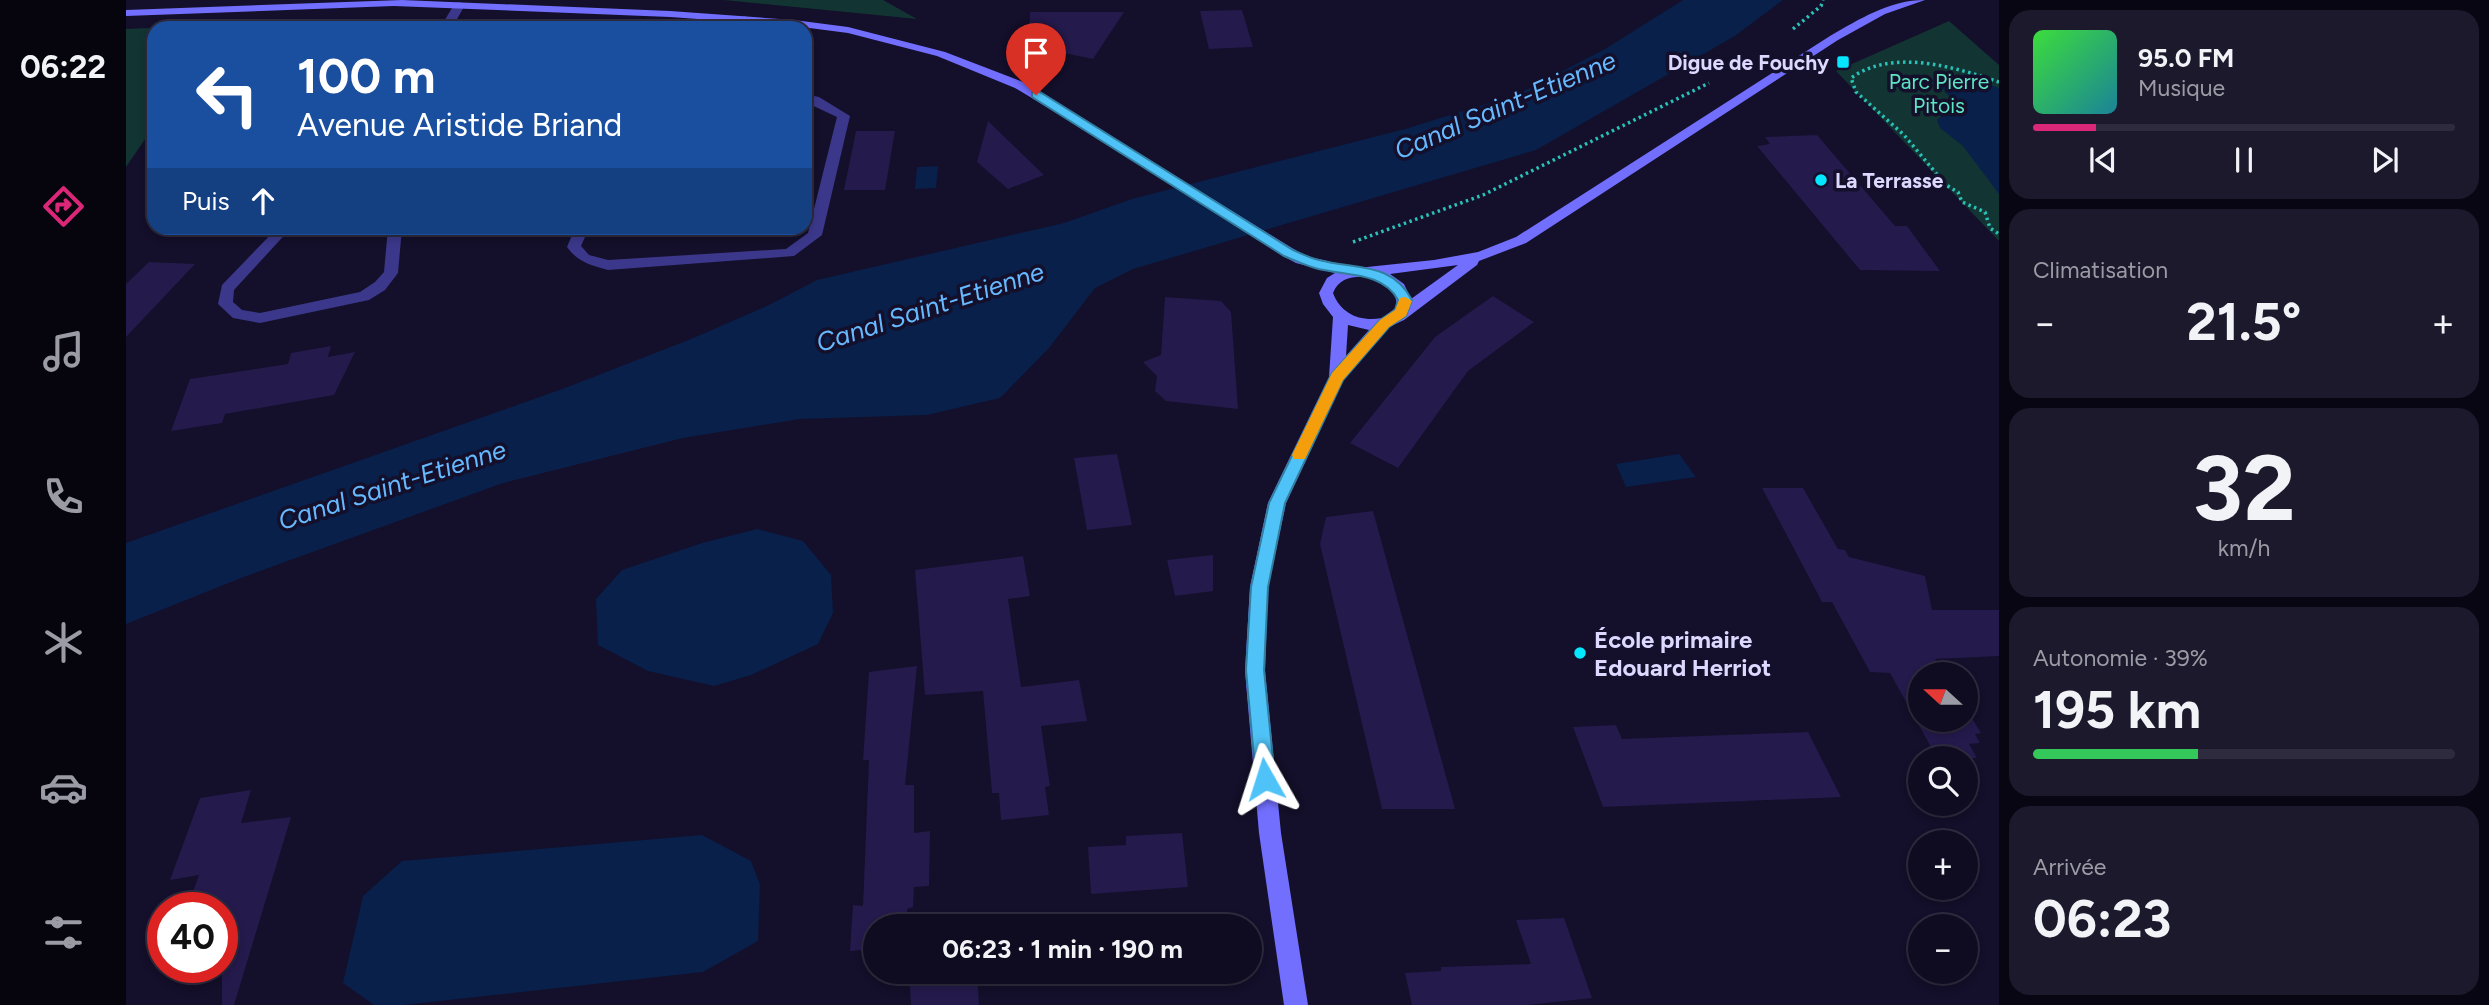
<!DOCTYPE html>
<html lang="fr">
<meta charset="utf-8">
<style>
:root{--surface:#0f0b20;--page:#1d192d;--text:#f1f3f6;--muted:#9b9ba5;--line:#2f2b3e;--accent:#db2777}
body{margin:0;font-family:Figtree,sans-serif;background:var(--page);color:var(--text);height:100vh;display:flex;flex-direction:column;font-size:26px;white-space:nowrap}
*{box-sizing:border-box;margin:0}
p{font-size:23px;color:var(--muted)}
.icon{flex:none;width:38px;height:38px;fill:none;stroke:currentColor;stroke-width:2;stroke-linecap:round;stroke-linejoin:round}
.map{position:relative;flex:1;overflow:hidden}
.side{display:flex;flex-direction:column;gap:10px;padding:10px;background:#080612;width:490px}
.side>*{flex:none}
.banner{position:absolute;left:21px;top:21px;width:665px;height:214px;border-radius:21px;box-shadow:0 4px 10px #0003,0 0 0 2px var(--line);background:#1a4fa0;color:#fff;overflow:hidden}
.needle{width:46px;rotate:291deg}
.buttons{position:absolute;left:1782px;top:662px;display:grid;gap:14px}
.buttons a{display:grid;place-items:center;width:70px;height:70px;border-radius:50%;background:var(--surface);box-shadow:0 4px 10px #0003,0 0 0 2px var(--line);font-size:35px}
.speed{position:absolute;left:21px;top:892px;display:flex;gap:14px;font-size:35px;font-weight:700;text-align:center}
.speed>*{display:grid;place-content:center;width:91px;height:91px;border-radius:50%;background:var(--surface);box-shadow:0 4px 10px #0003,0 0 0 2px var(--line);line-height:1}
.speed .limit{border:10px solid #d22;background:#fff;color:#111}
.pin{position:absolute;display:grid;place-items:center;width:60px;height:60px;color:#fff;margin:-72px -30px;border-radius:50% 50% 50% 0;rotate:-45deg;box-shadow:0 0 7px #0007}
.pin .icon{rotate:45deg}
.me{position:absolute;width:77px;margin:-38px;rotate:354deg;stroke-linejoin:round;filter:drop-shadow(0 0 5px #0008)}
.turn{display:flex;align-items:center;gap:24px;height:147px;padding:0 35px;font-size:32px}
.turn .icon{width:91px;height:91px;stroke-width:2.5}
.turn b{display:block;font-size:49px;line-height:60px}
.then{display:flex;align-items:center;height:66px;padding:0 35px;background:#0003;gap:14px;font-size:26px}
.big{font-size:52px;font-weight:700;line-height:1.1}
.side .tile{flex:1;display:flex;flex-direction:column;justify-content:center;gap:10px;min-width:0;padding:0 24px;border-radius:21px;background:var(--page)}
.side .dial{align-items:center;gap:0}
.dial b{font-size:91px;line-height:1}
.song{display:flex;align-items:center;gap:21px}
.cover{width:84px;height:84px;border-radius:10px;background:linear-gradient(135deg,hsl(120 70% 55%),hsl(190 70% 35%))}
.played{height:7px;border-radius:4px;background:linear-gradient(90deg,var(--accent) 15%,var(--line) 15%)}
.keys{display:flex;justify-content:space-around;direction:ltr}
.heat{display:flex;justify-content:space-between;align-items:center;font-size:38px;direction:ltr}
.charge{height:10px;border-radius:5px;background:linear-gradient(90deg,#34c759 39%,var(--line) 0)}
.trip{position:absolute;left:737px;top:914px;width:399px;height:70px;border-radius:35px;background:var(--surface);box-shadow:0 4px 10px #0003,0 0 0 2px var(--line);font-weight:700;line-height:70px;text-align:center}
main{display:flex;flex:1;min-height:0}
.tabs{display:flex;flex-direction:column;width:126px;justify-content:space-around;align-items:center;background:#06040d;color:var(--muted)}
.tabs .icon{width:49px;height:49px}
.tabs .selected{color:var(--accent)}
.tabs b{font-size:32px;color:var(--text)}
.map>svg:first-child{display:block}
.green{fill:#123433}
.water{fill:#08204a}
.building{fill:#241a4c}
.lines{fill:none;stroke-linecap:round;stroke-linejoin:round}
.path{stroke:#2ac1b7;stroke-width:3.5;stroke-dasharray:2.5 3.5;stroke-linecap:butt}
.lane{fill:#3b388b;fill-rule:evenodd}
.street{fill:#3b388b;fill-rule:evenodd}
.secondary{fill:#726fff;fill-rule:evenodd}
.route{fill:#4fc3f7;stroke:#337fa1;stroke-width:2}
.slow{fill:#f59e0b}
.poi-dot{fill:#04e7ff;stroke:#140f2a;stroke-width:2.5}
.labels{text-anchor:middle;dominant-baseline:central;stroke-width:7;stroke-linejoin:round;paint-order:stroke}
.far-poi-label{font-size:21px;font-weight:bold;fill:#dcd8ff;stroke:#140f2a;text-anchor:end}
.far-park-label{font-size:21px;fill:#5de6c3;stroke:#140f2a}
.poi-label{font-size:24px;font-weight:bold;fill:#dcd8ff;stroke:#140f2a;text-anchor:start}
.water-label{font-size:26px;font-style:italic;fill:#66b9ff;stroke:#140f2a}
</style>
<main>
<nav class="tabs">
<b>06:22</b>
<svg class="icon selected" aria-label="directions" viewBox="0 0 24 24"><path d="M12 3l9 9-9 9-9-9zM9 14v-3h6M13 9l2 2-2 2"/></svg>
<svg class="icon" aria-label="music" viewBox="0 0 24 24"><path d="M9 18V5l10-2v13"/><circle cx="6" cy="18" r="3"/><circle cx="16" cy="16" r="3"/></svg>
<svg class="icon" aria-label="phone" viewBox="0 0 24 24"><path d="M5 4h4l2 5-3 2q2 4 5 5l2-3 5 2v4C11 20 4 13 5 4z"/></svg>
<svg class="icon" aria-label="climate" viewBox="0 0 24 24"><path d="M12 3v18M4 7l16 10M4 17L20 7"/></svg>
<svg class="icon" aria-label="car" viewBox="0 0 24 24"><path d="M5 17H2v-5l4-1 3-4h7l3 4 3 1v5h-3M9 17h6M6 11h13"/><circle cx="7" cy="17" r="2"/><circle cx="17" cy="17" r="2"/></svg>
<svg class="icon" aria-label="filters" viewBox="0 0 24 24"><path d="M4 7h16M4 17h16"/><circle cx="9" cy="7" r="2"/><circle cx="15" cy="17" r="2"/></svg>
</nav>
<div class="map">
<svg width="1873" height="1005" viewBox="0 0 1873 1005">
<rect width="100%" height="100%" fill="#140f2a"/>
<g class="green">
<path d="M 598,0 L 757,0 L 791,19 Z"/>
<path d="M 1823,21 L 1873,65 L 1873,241 L 1710,71 Z"/>
<path d="M 97,25 L 94,28 L 28,28 L 28,126 L 0,167 L 0,29 Z"/>
</g>
<g class="water">
<path d="M 1557,0 L 1657,0 L 1609,36 L 1410,150 L 1007,269 L 969,288 L 923,348 L 874,398 L 801,415 L 674,419 L 557,438 L 377,483 L 115,578 L 0,624 L 0,543 L 439,388 L 565,339 L 643,305 L 691,280 L 938,223 L 1006,199 L 1279,129 L 1392,94 L 1479,49 Z"/>
<path d="M 1854,81 L 1873,88 L 1873,194 L 1837,146 L 1814,128 L 1811,120 L 1815,116 L 1832,114 L 1834,108 L 1814,86 L 1823,82 Z"/>
<path d="M 812,166 L 810,188 L 789,189 L 791,167 Z"/>
<path d="M 1553,454 L 1570,477 L 1500,487 L 1490,464 Z"/>
<path d="M 631,529 L 677,541 L 705,575 L 707,613 L 692,644 L 625,675 L 588,686 L 522,671 L 472,645 L 470,599 L 496,570 L 576,543 Z"/>
<path d="M 576,835 L 625,861 L 634,885 L 632,941 L 577,972 L 278,1005 L 248,1005 L 217,983 L 237,896 L 276,861 Z"/>
</g>
<g class="building">
<path d="M 1116,10 L 1127,47 L 1083,49 L 1074,11 Z"/>
<path d="M 904,12 L 998,12 L 967,59 L 903,46 Z"/>
<path d="M 862,121 L 918,175 L 882,189 L 851,162 Z"/>
<path d="M 730,131 L 769,131 L 759,190 L 718,190 Z"/>
<path d="M 1691,135 L 1769,226 L 1781,226 L 1814,271 L 1734,270 L 1631,146 L 1644,144 L 1639,137 Z"/>
<path d="M 23,262 L 69,264 L 0,337 L 0,284 Z"/>
<path d="M 1367,296 L 1408,322 L 1342,371 L 1272,468 L 1224,443 L 1309,337 Z"/>
<path d="M 1039,297 L 1095,301 L 1105,312 L 1112,409 L 1040,401 L 1029,391 L 1031,376 L 1017,362 L 1035,355 Z"/>
<path d="M 205,346 L 202,357 L 229,352 L 208,395 L 99,414 L 96,423 L 45,431 L 64,379 L 162,364 L 165,353 Z"/>
<path d="M 991,454 L 1006,525 L 961,530 L 948,458 Z"/>
<path d="M 1636,488 L 1677,488 L 1712,549 L 1719,550 L 1723,557 L 1799,576 L 1806,610 L 1873,610 L 1873,656 L 1809,659 L 1819,674 L 1794,674 L 1794,719 L 1839,719 L 1839,707 L 1855,733 L 1849,734 L 1854,743 L 1843,744 L 1851,758 L 1811,758 L 1764,673 L 1744,672 L 1706,602 L 1696,602 Z"/>
<path d="M 1247,511 L 1329,809 L 1256,809 L 1194,544 L 1200,517 Z"/>
<path d="M 1087,555 L 1087,591 L 1049,596 L 1041,560 Z"/>
<path d="M 897,556 L 904,596 L 882,599 L 895,687 L 953,680 L 961,721 L 915,726 L 924,786 L 919,787 L 923,815 L 875,820 L 873,793 L 866,793 L 857,691 L 799,695 L 789,570 Z"/>
<path d="M 791,666 L 779,785 L 788,785 L 788,833 L 804,831 L 803,886 L 788,887 L 787,907 L 781,909 L 781,926 L 749,926 L 749,949 L 724,951 L 727,905 L 737,906 L 743,760 L 737,760 L 743,672 Z"/>
<path d="M 1490,725 L 1496,739 L 1682,732 L 1715,797 L 1477,807 L 1447,727 Z"/>
<path d="M 125,790 L 115,823 L 165,817 L 108,1005 L 96,1005 L 96,908 L 61,908 L 73,875 L 44,880 L 74,798 Z"/>
<path d="M 1056,833 L 1062,887 L 965,894 L 962,847 L 1000,845 L 1000,836 Z"/>
<path d="M 1438,918 L 1466,998 L 1401,1005 L 1286,1005 L 1279,973 L 1315,971 L 1315,967 L 1405,964 L 1390,920 Z"/>
<path d="M 783,971 L 851,971 L 853,1005 L 785,1005 Z"/>
</g>
<g class="lines">
<g class="path">
<path d="M 1667,29 L 1695,6 L 1697,0"/>
<path d="M 1873,82 C 1828,67 1767,48 1725,78 L 1730,92 L 1778,135 L 1820,185 L 1832,192 L 1836,202 L 1859,212 L 1864,228 L 1873,234"/>
<path d="M 1227,242 L 1357,195 L 1583,83"/>
</g>
<g class="lane">
<path d="M 619,16 L 625,19 L 619,28 L 607,28 L 615,17 Z"/>
<path d="M 679,94 L 693,97 L 724,116 L 696,235 L 668,256 L 482,270 C 464,265 452,262 441,247 L 449,228 L 463,228 L 455,246 L 463,255 L 482,260 L 660,249 L 682,233 L 711,117 L 679,102 Z"/>
</g>
<g class="street">
<path d="M 333,2 L 339,5 L 326,28 L 314,28 L 329,3 Z"/>
<path d="M 151,228 L 165,228 L 108,290 L 107,302 L 116,310 L 134,313 L 234,292 L 249,282 L 258,272 L 262,228 L 276,228 L 272,273 L 259,290 L 243,300 L 134,323 L 107,318 L 92,304 L 96,285 Z"/>
</g>
<path class="secondary" d="M 276,0 L 544,11 L 668,20 L 722,27 L 819,52 L 897,82 L 1179,256 L 1228,267 L 1241,267 L 1308,260 L 1352,252 L 1390,237 L 1704,36 C 1734,19 1763,0 1799,0 L 1759,14 L 1712,40 L 1400,243 L 1353,261 L 1351,265 L 1278,320 L 1263,327 L 1217,380 L 1160,503 L 1142,587 L 1139,671 L 1155,833 L 1182,1005 L 1158,1005 L 1133,833 L 1119,671 L 1124,587 L 1142,503 L 1203,377 L 1207,317 L 1197,304 L 1193,293 L 1201,278 L 1209,273 L 1170,263 L 1157,256 L 979,142 L 889,88 L 811,56 L 722,33 L 668,26 L 544,17 L 268,6 L 0,16 L 0,10 ZM 1332,265 L 1285,299 L 1278,284 L 1264,274 ZM 1241,277 L 1257,283 L 1269,294 L 1271,307 L 1256,318 C 1234,322 1215,314 1207,293 C 1213,278 1226,276 1241,277 ZM 1222,325 L 1243,330 L 1220,356 Z"/>
</g>
<path class="route" d="M 906,92 L 914,92 L 1167,250 C 1176,254 1184,258 1193,260 C 1230,270 1265,261 1286,300 L 1280,316 L 1263,327 L 1217,380 L 1159,503 L 1142,587 L 1138,670 L 1149,779 L 1146,785 L 1139,788 L 1132,785 L 1130,779 L 1120,670 L 1125,587 L 1143,503 L 1206,373 L 1254,320 L 1269,310 L 1272,300 C 1257,271 1217,276 1189,268 C 1178,265 1168,260 1158,256 L 906,97 Z"/>
<path class="slow" d="M 1279,297 L 1286,301 L 1280,316 L 1263,327 L 1217,380 L 1179,459 L 1168,459 L 1166,455 L 1206,373 L 1254,320 L 1269,310 L 1274,298 Z"/>
<g class="poi-dot">
<rect x="1710" y="55" width="14" height="14" rx="3.5"/>
<circle cx="1695" cy="180" r="7"/>
<circle cx="1454" cy="653" r="7"/>
</g>
<g class="labels">
<g class="far-poi-label">
<text x="1703" y="62">Digue de Fouchy</text>
<text x="1709" y="180" text-anchor="start">La Terrasse</text>
</g>
<g class="far-park-label">
<text x="1813" y="81">Parc Pierre<tspan x="1813" dy="24">Pitois</tspan></text>
</g>
<g class="poi-label">
<text x="1468" y="639">École primaire<tspan x="1468" dy="28">Edouard Herriot</tspan></text>
</g>
<g class="water-label">
<text transform="translate(1379 105) rotate(-23)">Canal Saint-Etienne</text>
<text transform="translate(804 307) rotate(-18)">Canal Saint-Etienne</text>
<text transform="translate(266 485) rotate(-18)">Canal Saint-Etienne</text>
</g>
</g>
</svg>
<div class="buttons">
<a><svg class="needle" viewBox="-14 -14 28 28"><path d="M0-13l5 13h-10z" fill="#e53935"/><path d="M0 13l5-13h-10z" fill="#9b9ba5"/></svg></a>
<a><svg class="icon" aria-label="search" viewBox="0 0 24 24"><circle cx="10" cy="10" r="6"/><path d="M15 15l6 6"/></svg></a>
<a>+</a>
<a>−</a>
</div>
<div class="speed"><div class="limit">40</div></div>
<div class="pin" style="left:910px;top:95px;background:#d93025"><svg class="icon" aria-label="arrive" viewBox="0 0 24 24"><path d="M6 21V4h12l-3 4 3 4H6"/></svg></div>
<svg class="me" style="left:1139px;top:779px" viewBox="-20 -20 40 40"><path d="M0-17L14 15 0 8-14 15z" fill="#4fc3f7" stroke="#fff" stroke-width="4"/></svg>
<div class="trip">06:23 · 1 min · 190 m</div>
<div class="banner">
<div class="turn"><svg class="icon" aria-label="left" viewBox="0 0 24 24"><path d="M17 20v-9H6M10 6l-5 5 5 5"/></svg><div><b>100 m</b>Avenue Aristide Briand</div></div>
<div class="then">Puis<svg class="icon" aria-label="ahead" viewBox="0 0 24 24"><path d="M12 20V5M6 11l6-6 6 6"/></svg></div>
</div>
</div>
<section class="side">
<div class="tile">
<div class="song"><i class="cover"></i><div><b>95.0 FM</b><p>Musique</p></div></div>
<div class="played"></div>
<div class="keys"><svg class="icon" aria-label="previous" viewBox="0 0 24 24"><path d="M18 5L8 12l10 7zM5 5v14"/></svg><svg class="icon" aria-label="pause" viewBox="0 0 24 24"><path d="M8 5v14M16 5v14"/></svg><svg class="icon" aria-label="next" viewBox="0 0 24 24"><path d="M6 5l10 7-10 7zM19 5v14"/></svg></div>
</div>
<div class="tile"><p>Climatisation</p>
<div class="heat"><a>−</a><b class="big">21.5°</b><a>+</a></div>
</div>
<div class="tile dial"><b>32</b><p>km/h</p></div>
<div class="tile"><p>Autonomie · 39%</p><b class="big">195 km</b><div class="charge"></div></div>
<div class="tile"><p>Arrivée</p><b class="big">06:23</b></div>
</section>
</main>
